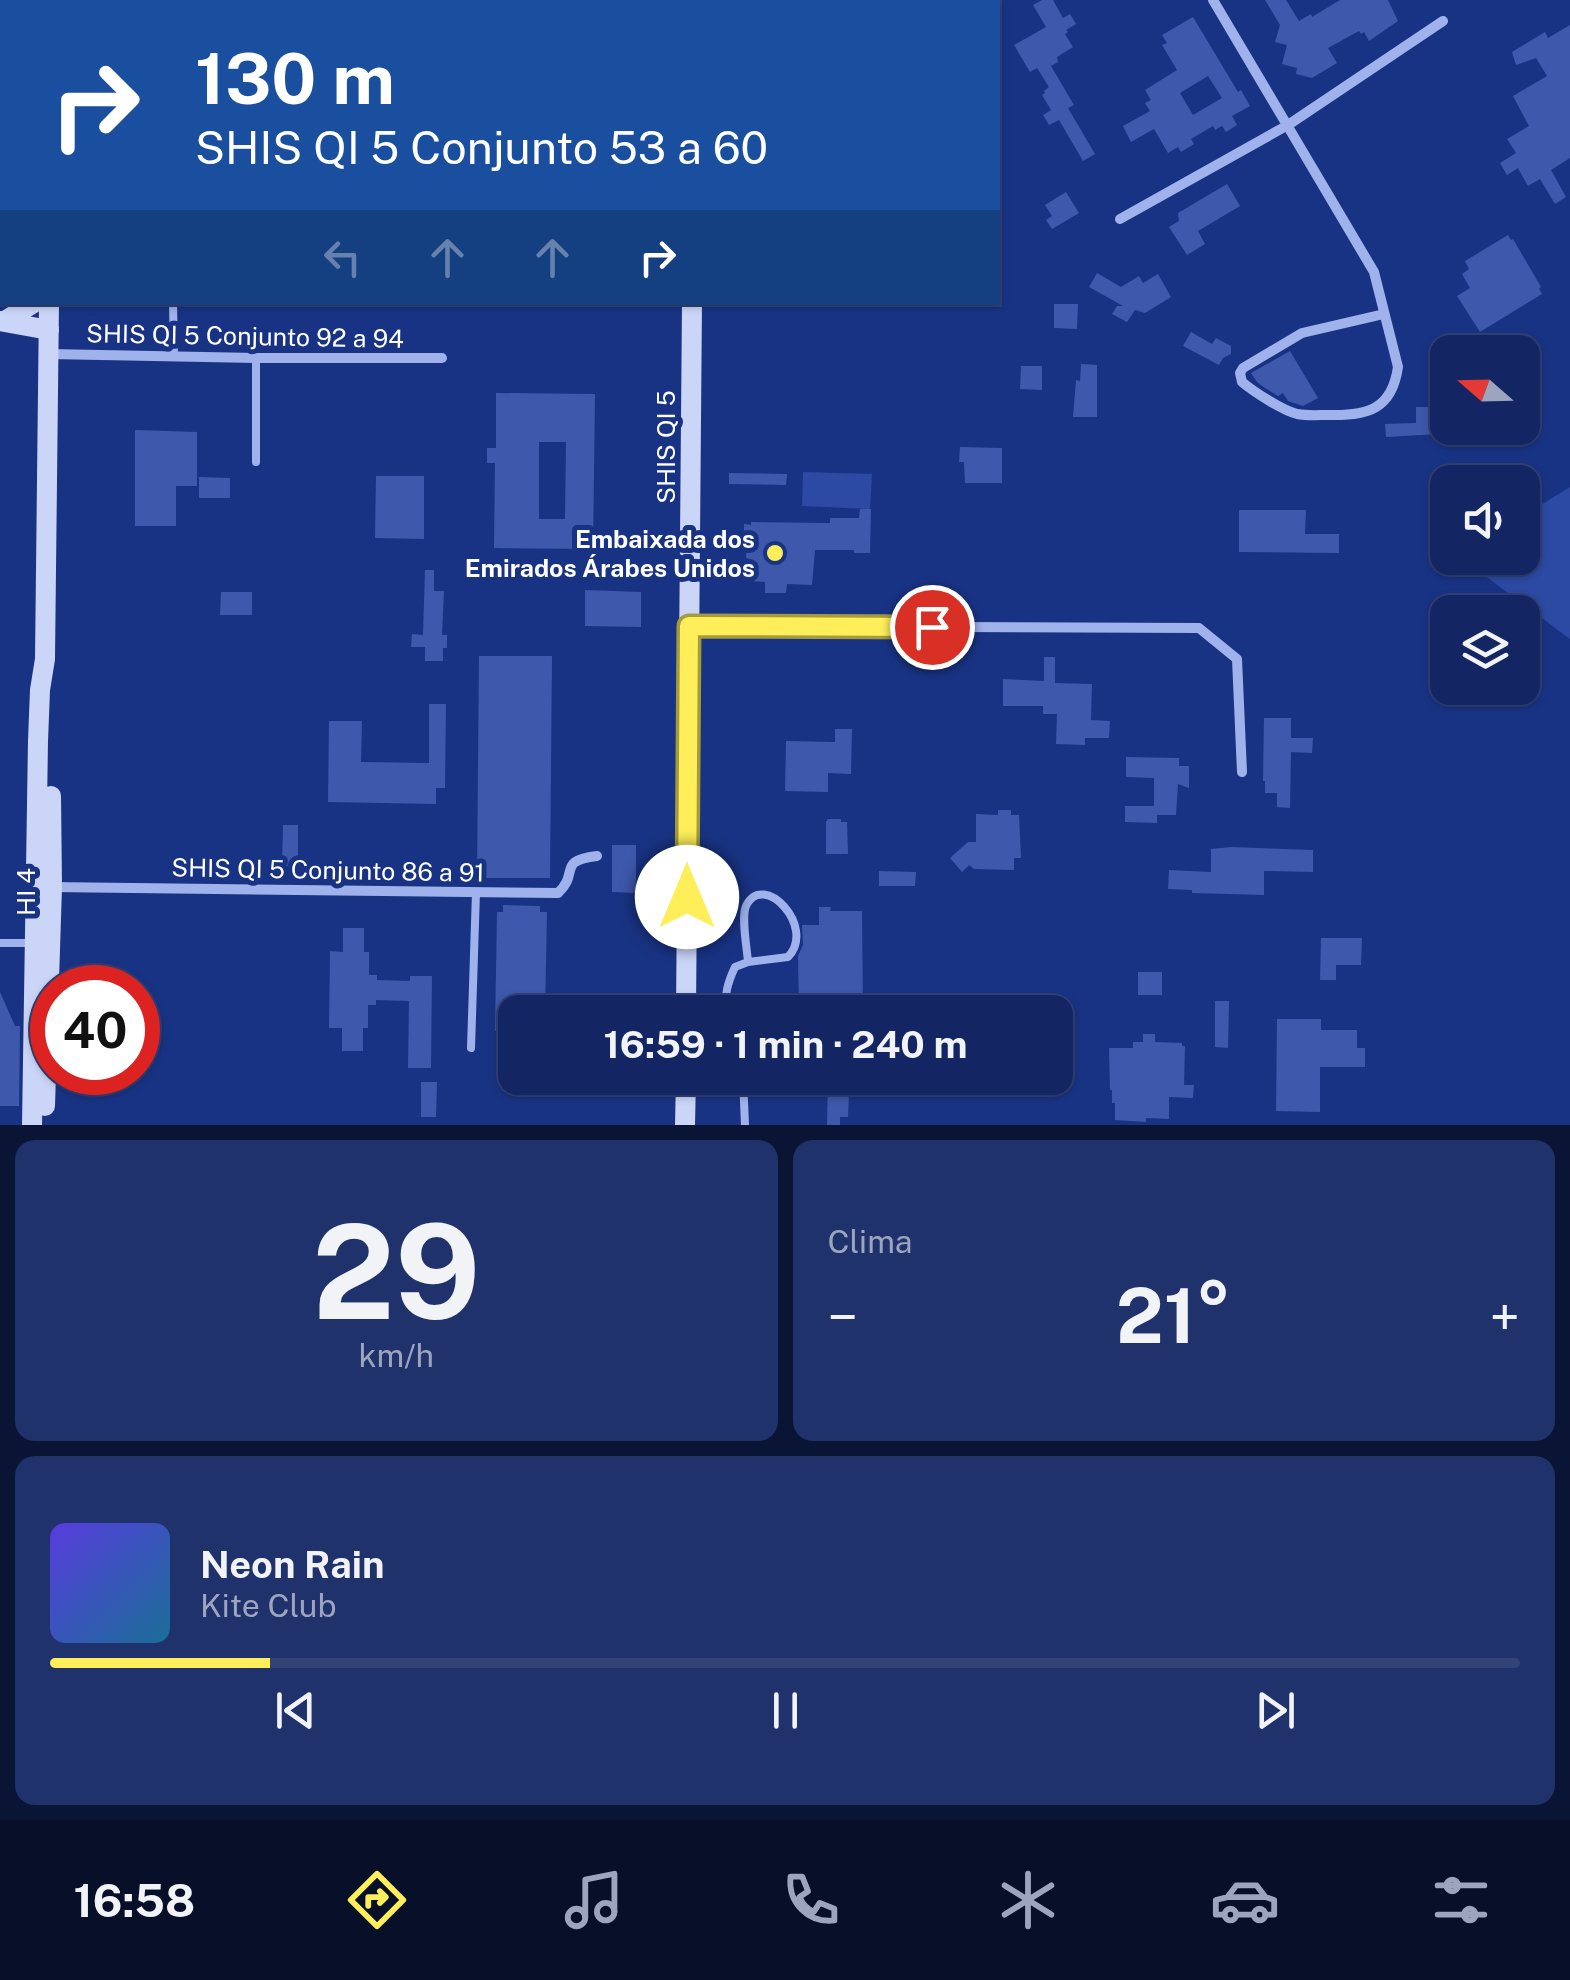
<!DOCTYPE html>
<html lang="pt">
<meta charset="utf-8">
<style>
:root{--surface:#132663;--page:#20326c;--text:#f1f3f6;--muted:#9da5be;--line:#324378;--accent:#feef5a}
body{margin:0;font-family:"Public Sans",sans-serif;background:var(--page);color:var(--text);height:100vh;display:flex;flex-direction:column;font-size:38px;white-space:nowrap}
*{box-sizing:border-box;margin:0}
p{font-size:32px;color:var(--muted)}
.icon{flex:none;width:55px;height:55px;fill:none;stroke:currentColor;stroke-width:2;stroke-linecap:round;stroke-linejoin:round}
.map{position:relative;height:1125px;overflow:hidden}
.side{display:flex;flex-direction:column;gap:15px;padding:15px;background:#0a1536;flex:1}
.side>*{flex:none}
.banner{position:absolute;left:0px;top:0px;width:1000px;height:305px;box-shadow:0 2px 8px #0004,0 0 0 2px var(--line);background:#1a4fa0;color:#fff;overflow:hidden}
.needle{width:65px;rotate:290deg}
.fabs{position:absolute;left:1430px;top:335px;display:grid;gap:20px}
.fabs a{display:grid;place-items:center;width:110px;height:110px;border-radius:20px;background:var(--surface);box-shadow:0 2px 8px #0004,0 0 0 2px var(--line);font-size:50px}
.speed{position:absolute;left:30px;top:965px;display:flex;gap:20px;font-size:50px;font-weight:700;text-align:center}
.speed>*{display:grid;place-content:center;width:130px;height:130px;border-radius:50%;background:var(--surface);box-shadow:0 2px 8px #0004,0 0 0 2px var(--line);line-height:1}
.speed .limit{border:15px solid #d22;background:#fff;color:#111}
.pin{position:absolute;display:grid;place-items:center;width:85px;height:85px;color:#fff;margin:-42px;border:5px solid #fff;border-radius:50%;box-shadow:0 2px 10px #0007}
.me{position:absolute;width:110px;margin:-55px;rotate:0deg;stroke-linejoin:round;filter:drop-shadow(0 0 8px #0008)}
.turn{display:flex;align-items:center;gap:35px;height:210px;padding:0 30px;font-size:45px}
.turn .icon{width:130px;height:130px;stroke-width:2.5}
.turn b{display:block;font-size:70px;line-height:85px}
.lanes{display:flex;align-items:center;height:95px;padding:0 30px;background:#0003;justify-content:center;gap:50px;direction:ltr}
.lanes .off{opacity:.35}
.big{font-size:75px;font-weight:700;line-height:1.1}
.side .widget{flex:1;display:flex;flex-direction:column;justify-content:center;gap:15px;min-width:0;padding:0 35px;border-radius:20px;background:var(--page)}
.side .dial{align-items:center;gap:0}
.dial b{font-size:130px;line-height:1}
.song{display:flex;align-items:center;gap:30px}
.cover{width:120px;height:120px;border-radius:15px;background:linear-gradient(135deg,hsl(250 70% 55%),hsl(200 70% 35%))}
.played{height:10px;border-radius:5px;background:linear-gradient(90deg,var(--accent) 15%,var(--line) 15%)}
.keys{display:flex;justify-content:space-around;direction:ltr}
.heat{display:flex;justify-content:space-between;align-items:center;font-size:55px;direction:ltr}
.side .tiles{flex:1;display:grid;gap:15px;grid-template-columns:1fr 1fr}
.widget:last-child{grid-column:span 2}
.trip{position:absolute;left:498px;top:995px;width:575px;height:100px;border-radius:20px;background:var(--surface);box-shadow:0 2px 8px #0004,0 0 0 2px var(--line);font-weight:700;line-height:100px;text-align:center}
.tab-bar{display:flex;height:160px;justify-content:space-around;align-items:center;background:#080f28;color:var(--muted)}
.tab-bar .icon{width:70px;height:70px}
.tab-bar .on{color:var(--accent)}
.tab-bar b{font-size:45px;color:var(--text)}
.map>svg:first-child{display:block}
.green{fill:#2c4aa3}
.building{fill:#3e58ab;fill-rule:evenodd}
.lines{fill:none;stroke-linecap:round;stroke-linejoin:round}
.lane{stroke:#9fb2eb;stroke-width:8}
.street{stroke:#9fb2eb;stroke-width:10}
.secondary{stroke:#cbd5f8;stroke-width:20}
.route-casing{stroke:#a59b3a;stroke-width:25}
.route{stroke:#feef5a;stroke-width:18}
.poi-dot{fill:#feef5a;stroke:#193384;stroke-width:4}
.labels{text-anchor:middle;dominant-baseline:central;stroke-width:10;stroke-linejoin:round;paint-order:stroke}
.street-label{font-size:25px;fill:#fff;stroke:#193384}
.poi-label{font-size:25px;font-weight:bold;fill:#fff;stroke:#193384;text-anchor:end}
</style>
<div class="map">
<svg width="1570" height="1125" viewBox="0 0 1570 1125">
<rect width="100%" height="100%" fill="#193384"/>
<g class="green">
<path d="M 803,472 L 872,474 L 870,509 L 802,506 Z"/>
<path d="M 1570,487 L 1570,639 L 1461,558 L 1522,558 L 1523,516 Z"/>
</g>
<g class="building">
<path d="M 1042,0 L 1053,0 L 1063,18 L 1070,14 L 1076,24 L 1066,30 L 1068,32 L 1065,34 L 1073,47 L 1057,57 L 1058,62 L 1051,66 L 1074,105 L 1068,108 L 1095,154 L 1083,161 L 1059,120 L 1049,125 L 1043,115 L 1051,110 L 1042,95 L 1045,93 L 1044,91 L 1049,87 L 1037,68 L 1030,72 L 1014,45 L 1046,27 L 1033,5 Z"/>
<path d="M 1265,0 L 1286,0 L 1299,21 L 1311,14 L 1312,17 L 1340,0 L 1388,0 L 1398,21 L 1369,41 L 1364,32 L 1361,34 L 1359,31 L 1328,48 L 1337,63 L 1312,78 L 1296,74 L 1297,68 L 1282,64 L 1287,45 L 1275,42 L 1280,25 Z"/>
<path d="M 1193,17 L 1238,92 L 1241,90 L 1250,106 L 1232,116 L 1237,125 L 1226,132 L 1222,126 L 1215,130 L 1213,126 L 1191,139 L 1194,144 L 1181,152 L 1178,147 L 1168,153 L 1154,129 L 1131,142 L 1123,126 L 1150,111 L 1145,103 L 1151,100 L 1145,90 L 1177,70 L 1162,45 L 1167,43 L 1162,35 ZM 1208,76 L 1222,98 L 1193,115 L 1180,93 Z"/>
<path d="M 1570,25 L 1570,158 L 1551,170 L 1566,197 L 1555,204 L 1540,179 L 1528,186 L 1518,168 L 1507,175 L 1500,163 L 1516,153 L 1507,139 L 1529,126 L 1513,96 L 1547,76 L 1536,58 L 1516,65 L 1512,52 L 1545,32 L 1548,38 Z"/>
<path d="M 1227,184 L 1240,206 L 1198,231 L 1205,244 L 1187,255 L 1169,227 L 1179,221 L 1178,213 Z"/>
<path d="M 1066,192 L 1079,213 L 1052,229 L 1046,220 L 1052,216 L 1045,205 Z"/>
<path d="M 1508,235 L 1511,240 L 1513,239 L 1541,287 L 1539,289 L 1542,294 L 1480,332 L 1457,296 L 1470,288 L 1462,274 L 1469,269 L 1465,261 Z"/>
<path d="M 1097,273 L 1121,287 L 1139,276 L 1143,283 L 1158,274 L 1171,297 L 1145,313 L 1135,310 L 1127,322 L 1112,314 L 1117,306 L 1123,306 L 1089,287 Z"/>
<path d="M 1054,304 L 1078,304 L 1077,329 L 1054,328 Z"/>
<path d="M 1191,332 L 1212,344 L 1216,338 L 1231,346 L 1231,354 L 1223,358 L 1219,365 L 1183,346 Z"/>
<path d="M 1290,351 L 1318,398 L 1303,406 L 1288,401 L 1283,393 L 1278,396 L 1265,388 L 1257,382 L 1251,373 Z"/>
<path d="M 1081,364 L 1097,365 L 1097,417 L 1073,417 L 1076,380 L 1080,381 Z"/>
<path d="M 1021,366 L 1042,366 L 1042,390 L 1020,389 Z"/>
<path d="M 496,393 L 595,394 L 593,549 L 494,548 L 495,463 L 487,463 L 487,448 L 496,448 ZM 539,442 L 566,442 L 565,519 L 539,519 Z"/>
<path d="M 1416,407 L 1429,407 L 1429,413 L 1439,413 L 1438,434 L 1386,437 L 1385,424 L 1416,423 Z"/>
<path d="M 135,430 L 197,432 L 197,486 L 176,486 L 176,526 L 135,526 Z"/>
<path d="M 960,447 L 1002,448 L 1002,483 L 965,483 L 964,462 L 959,462 Z"/>
<path d="M 729,473 L 787,474 L 786,485 L 729,484 Z"/>
<path d="M 376,476 L 424,476 L 424,539 L 375,538 Z"/>
<path d="M 199,477 L 230,478 L 230,498 L 199,498 Z"/>
<path d="M 860,509 L 871,509 L 870,553 L 854,553 L 854,550 L 815,550 L 812,585 L 787,584 L 786,593 L 765,593 L 765,582 L 750,581 L 751,559 L 746,558 L 747,535 L 744,535 L 744,524 L 751,525 L 751,522 L 830,523 L 830,518 L 859,518 Z"/>
<path d="M 1239,510 L 1306,510 L 1305,534 L 1339,534 L 1339,553 L 1239,552 Z"/>
<path d="M 425,570 L 434,570 L 434,591 L 444,591 L 442,635 L 447,635 L 447,648 L 443,648 L 443,661 L 425,661 L 425,647 L 411,647 L 412,634 L 423,635 Z"/>
<path d="M 585,590 L 641,592 L 641,627 L 585,626 Z"/>
<path d="M 221,592 L 252,592 L 252,615 L 220,615 Z"/>
<path d="M 479,656 L 552,656 L 550,878 L 477,878 Z"/>
<path d="M 1044,657 L 1055,657 L 1055,683 L 1092,684 L 1091,720 L 1110,721 L 1109,738 L 1085,738 L 1085,745 L 1056,744 L 1057,714 L 1043,714 L 1043,706 L 1003,706 L 1003,679 L 1044,681 Z"/>
<path d="M 429,704 L 446,704 L 445,788 L 436,788 L 436,804 L 328,802 L 329,721 L 362,721 L 361,762 L 429,763 Z"/>
<path d="M 1264,718 L 1291,718 L 1291,738 L 1313,738 L 1312,753 L 1291,752 L 1290,808 L 1277,807 L 1277,793 L 1265,793 L 1265,781 L 1263,781 Z"/>
<path d="M 835,729 L 852,729 L 851,774 L 828,773 L 828,792 L 785,791 L 786,741 L 835,742 Z"/>
<path d="M 1126,757 L 1179,758 L 1179,766 L 1189,766 L 1189,788 L 1178,784 L 1176,815 L 1157,815 L 1157,823 L 1125,822 L 1125,806 L 1154,806 L 1154,778 L 1126,777 Z"/>
<path d="M 998,810 L 1011,810 L 1011,815 L 1019,815 L 1021,858 L 1014,858 L 1014,870 L 974,869 L 969,865 L 962,872 L 950,858 L 968,842 L 976,842 L 976,814 L 998,815 Z"/>
<path d="M 828,819 L 841,819 L 841,822 L 847,822 L 848,854 L 826,854 L 826,822 Z"/>
<path d="M 283,825 L 298,825 L 298,866 L 282,866 Z"/>
<path d="M 612,845 L 636,845 L 636,893 L 612,892 Z"/>
<path d="M 1232,847 L 1313,850 L 1313,872 L 1264,871 L 1264,895 L 1192,893 L 1192,890 L 1168,889 L 1169,870 L 1211,872 L 1211,849 Z"/>
<path d="M 879,871 L 916,872 L 915,886 L 879,886 Z"/>
<path d="M 503,905 L 540,906 L 540,912 L 547,912 L 545,1012 L 515,1012 L 515,1042 L 501,1042 L 502,1031 L 495,1031 L 497,912 L 503,912 Z"/>
<path d="M 819,907 L 831,907 L 830,911 L 862,911 L 863,1012 L 799,1012 L 798,956 L 803,945 L 802,925 L 819,925 Z"/>
<path d="M 343,928 L 364,928 L 364,952 L 369,952 L 369,975 L 377,975 L 377,980 L 410,981 L 410,976 L 432,976 L 431,1068 L 408,1068 L 409,1001 L 376,1000 L 376,1005 L 368,1005 L 368,1028 L 363,1028 L 363,1051 L 342,1051 L 342,1028 L 329,1028 L 330,951 L 343,952 Z"/>
<path d="M 1321,938 L 1362,938 L 1361,965 L 1336,965 L 1336,980 L 1320,980 Z"/>
<rect x="1138" y="972" width="24" height="23"/>
<path d="M 0,992 L 15,1026 L 20,1026 L 19,1106 L 0,1106 Z"/>
<path d="M 1215,1001 L 1229,1001 L 1228,1048 L 1215,1047 Z"/>
<path d="M 1277,1019 L 1321,1019 L 1321,1030 L 1357,1030 L 1357,1048 L 1365,1048 L 1365,1067 L 1320,1067 L 1320,1112 L 1276,1111 Z"/>
<path d="M 1143,1034 L 1155,1034 L 1155,1042 L 1182,1043 L 1182,1046 L 1185,1046 L 1184,1085 L 1194,1085 L 1193,1098 L 1169,1097 L 1169,1119 L 1146,1118 L 1146,1122 L 1115,1120 L 1115,1103 L 1112,1103 L 1112,1090 L 1110,1090 L 1109,1048 L 1133,1048 L 1133,1042 L 1143,1042 Z"/>
<path d="M 828,1078 L 856,1078 L 855,1091 L 849,1091 L 848,1117 L 840,1117 L 840,1125 L 827,1125 Z"/>
<path d="M 421,1082 L 437,1082 L 436,1117 L 421,1117 Z"/>
</g>
<g class="lines">
<g class="lane">
<path d="M 99,0 L 99,2"/>
<path d="M 148,2 L 150,0"/>
<path d="M 173,302 L 174,357"/>
<path d="M 256,358 L 256,462"/>
<path d="M 0,943 L 30,943"/>
<path d="M 728,1012 C 723,997 728,982 735,967 L 748,962 L 788,957 C 817,927 763,870 746,906 C 741,917 747,948 748,962"/>
<path d="M 471,1048 L 476,892"/>
<path d="M 743,1078 L 745,1125"/>
</g>
<g class="street">
<path d="M 1213,0 L 1374,272 L 1398,367 C 1392,409 1368,416 1329,415 C 1319,415 1307,416 1297,414 C 1282,410 1254,392 1242,382 L 1240,373 L 1243,368 L 1302,333 L 1384,314"/>
<path d="M 1120,219 L 1288,125 L 1443,21"/>
<path d="M 49,354 L 256,358 L 442,358"/>
<path d="M 690,626 L 1199,628 L 1237,659 L 1242,772"/>
<path d="M 50,887 L 558,893 C 580,873 556,861 597,856"/>
</g>
<g class="secondary">
<path d="M 51,0 L 52,2"/>
<path d="M 827,2 L 831,0"/>
<path d="M 0,321 L 49,330"/>
<path d="M 5,321 L 35,302"/>
<path d="M 686,1012 L 692,302"/>
<path d="M 45,1106 L 52,887 L 51,796"/>
<path d="M 32,1125 L 38,741 L 40,690 L 45,659 L 49,302"/>
<path d="M 685,1125 L 686,1078"/>
</g>
</g>
<g class="lines">
<defs>
<path id="route" d="M 687,897 L 689,626 L 932,627"/>
</defs>
<use href="#route" class="route-casing"/>
<use href="#route" class="route"/>
</g>
<circle class="poi-dot" cx="775" cy="553" r="10"/>
<g class="labels">
<g class="street-label">
<text transform="translate(245 336) rotate(1)">SHIS QI 5 Conjunto 92 a 94</text>
<text transform="translate(666 447) rotate(-90)">SHIS QI 5</text>
<text transform="translate(328 870) rotate(1)">SHIS QI 5 Conjunto 86 a 91</text>
<text transform="translate(26 892) rotate(-90)">HI 4</text>
</g>
<g class="poi-label">
<text x="755" y="539">Embaixada dos<tspan x="755" dy="29">Emirados Árabes Unidos</tspan></text>
</g>
</g>
</svg>
<div class="fabs">
<a><svg class="needle" viewBox="-14 -14 28 28"><path d="M0-13l5 13h-10z" fill="#e53935"/><path d="M0 13l5-13h-10z" fill="#9da5be"/></svg></a>
<a><svg class="icon" aria-label="sound" viewBox="0 0 24 24"><path d="M4 9h4l5-4v14l-5-4H4zM17 9q2 3 0 6"/></svg></a>
<a><svg class="icon" aria-label="layers" viewBox="0 0 24 24"><path d="M12 4l9 5-9 5-9-5zM3 14l9 5 9-5"/></svg></a>
</div>
<div class="speed"><div class="limit">40</div></div>
<div class="pin" style="left:932px;top:627px;background:#d93025"><svg class="icon" aria-label="arrive" viewBox="0 0 24 24"><path d="M6 21V4h12l-3 4 3 4H6"/></svg></div>
<svg class="me" style="left:687px;top:897px" viewBox="-20 -20 40 40"><circle r="19" fill="#fff"/><path d="M0-13L10 11 0 6-10 11z" fill="#feef5a"/></svg>
<div class="trip">16:59 · 1 min · 240 m</div>
<div class="banner">
<div class="turn"><svg class="icon" aria-label="right" viewBox="0 0 24 24"><path d="M7 20v-9h11M14 6l5 5-5 5"/></svg><div><b>130 m</b>SHIS QI 5 Conjunto 53 a 60</div></div>
<div class="lanes"><svg class="icon off" aria-label="left" viewBox="0 0 24 24"><path d="M17 20v-9H6M10 6l-5 5 5 5"/></svg><svg class="icon off" aria-label="ahead" viewBox="0 0 24 24"><path d="M12 20V5M6 11l6-6 6 6"/></svg><svg class="icon off" aria-label="ahead" viewBox="0 0 24 24"><path d="M12 20V5M6 11l6-6 6 6"/></svg><svg class="icon" aria-label="right" viewBox="0 0 24 24"><path d="M7 20v-9h11M14 6l5 5-5 5"/></svg></div>
</div>
</div>
<section class="side">
<div class="tiles">
<div class="widget dial"><b>29</b><p>km/h</p></div>
<div class="widget"><p>Clima</p>
<div class="heat"><a>−</a><b class="big">21°</b><a>+</a></div>
</div>
<div class="widget">
<div class="song"><i class="cover"></i><div><b>Neon Rain</b><p>Kite Club</p></div></div>
<div class="played"></div>
<div class="keys"><svg class="icon" aria-label="previous" viewBox="0 0 24 24"><path d="M18 5L8 12l10 7zM5 5v14"/></svg><svg class="icon" aria-label="pause" viewBox="0 0 24 24"><path d="M8 5v14M16 5v14"/></svg><svg class="icon" aria-label="next" viewBox="0 0 24 24"><path d="M6 5l10 7-10 7zM19 5v14"/></svg></div>
</div>
</div>
</section>
<nav class="tab-bar">
<b>16:58</b>
<svg class="icon on" aria-label="directions" viewBox="0 0 24 24"><path d="M12 3l9 9-9 9-9-9zM9 14v-3h6M13 9l2 2-2 2"/></svg>
<svg class="icon" aria-label="music" viewBox="0 0 24 24"><path d="M9 18V5l10-2v13"/><circle cx="6" cy="18" r="3"/><circle cx="16" cy="16" r="3"/></svg>
<svg class="icon" aria-label="phone" viewBox="0 0 24 24"><path d="M5 4h4l2 5-3 2q2 4 5 5l2-3 5 2v4C11 20 4 13 5 4z"/></svg>
<svg class="icon" aria-label="climate" viewBox="0 0 24 24"><path d="M12 3v18M4 7l16 10M4 17L20 7"/></svg>
<svg class="icon" aria-label="car" viewBox="0 0 24 24"><path d="M5 17H2v-5l4-1 3-4h7l3 4 3 1v5h-3M9 17h6M6 11h13"/><circle cx="7" cy="17" r="2"/><circle cx="17" cy="17" r="2"/></svg>
<svg class="icon" aria-label="filters" viewBox="0 0 24 24"><path d="M4 7h16M4 17h16"/><circle cx="9" cy="7" r="2"/><circle cx="15" cy="17" r="2"/></svg>
</nav>
